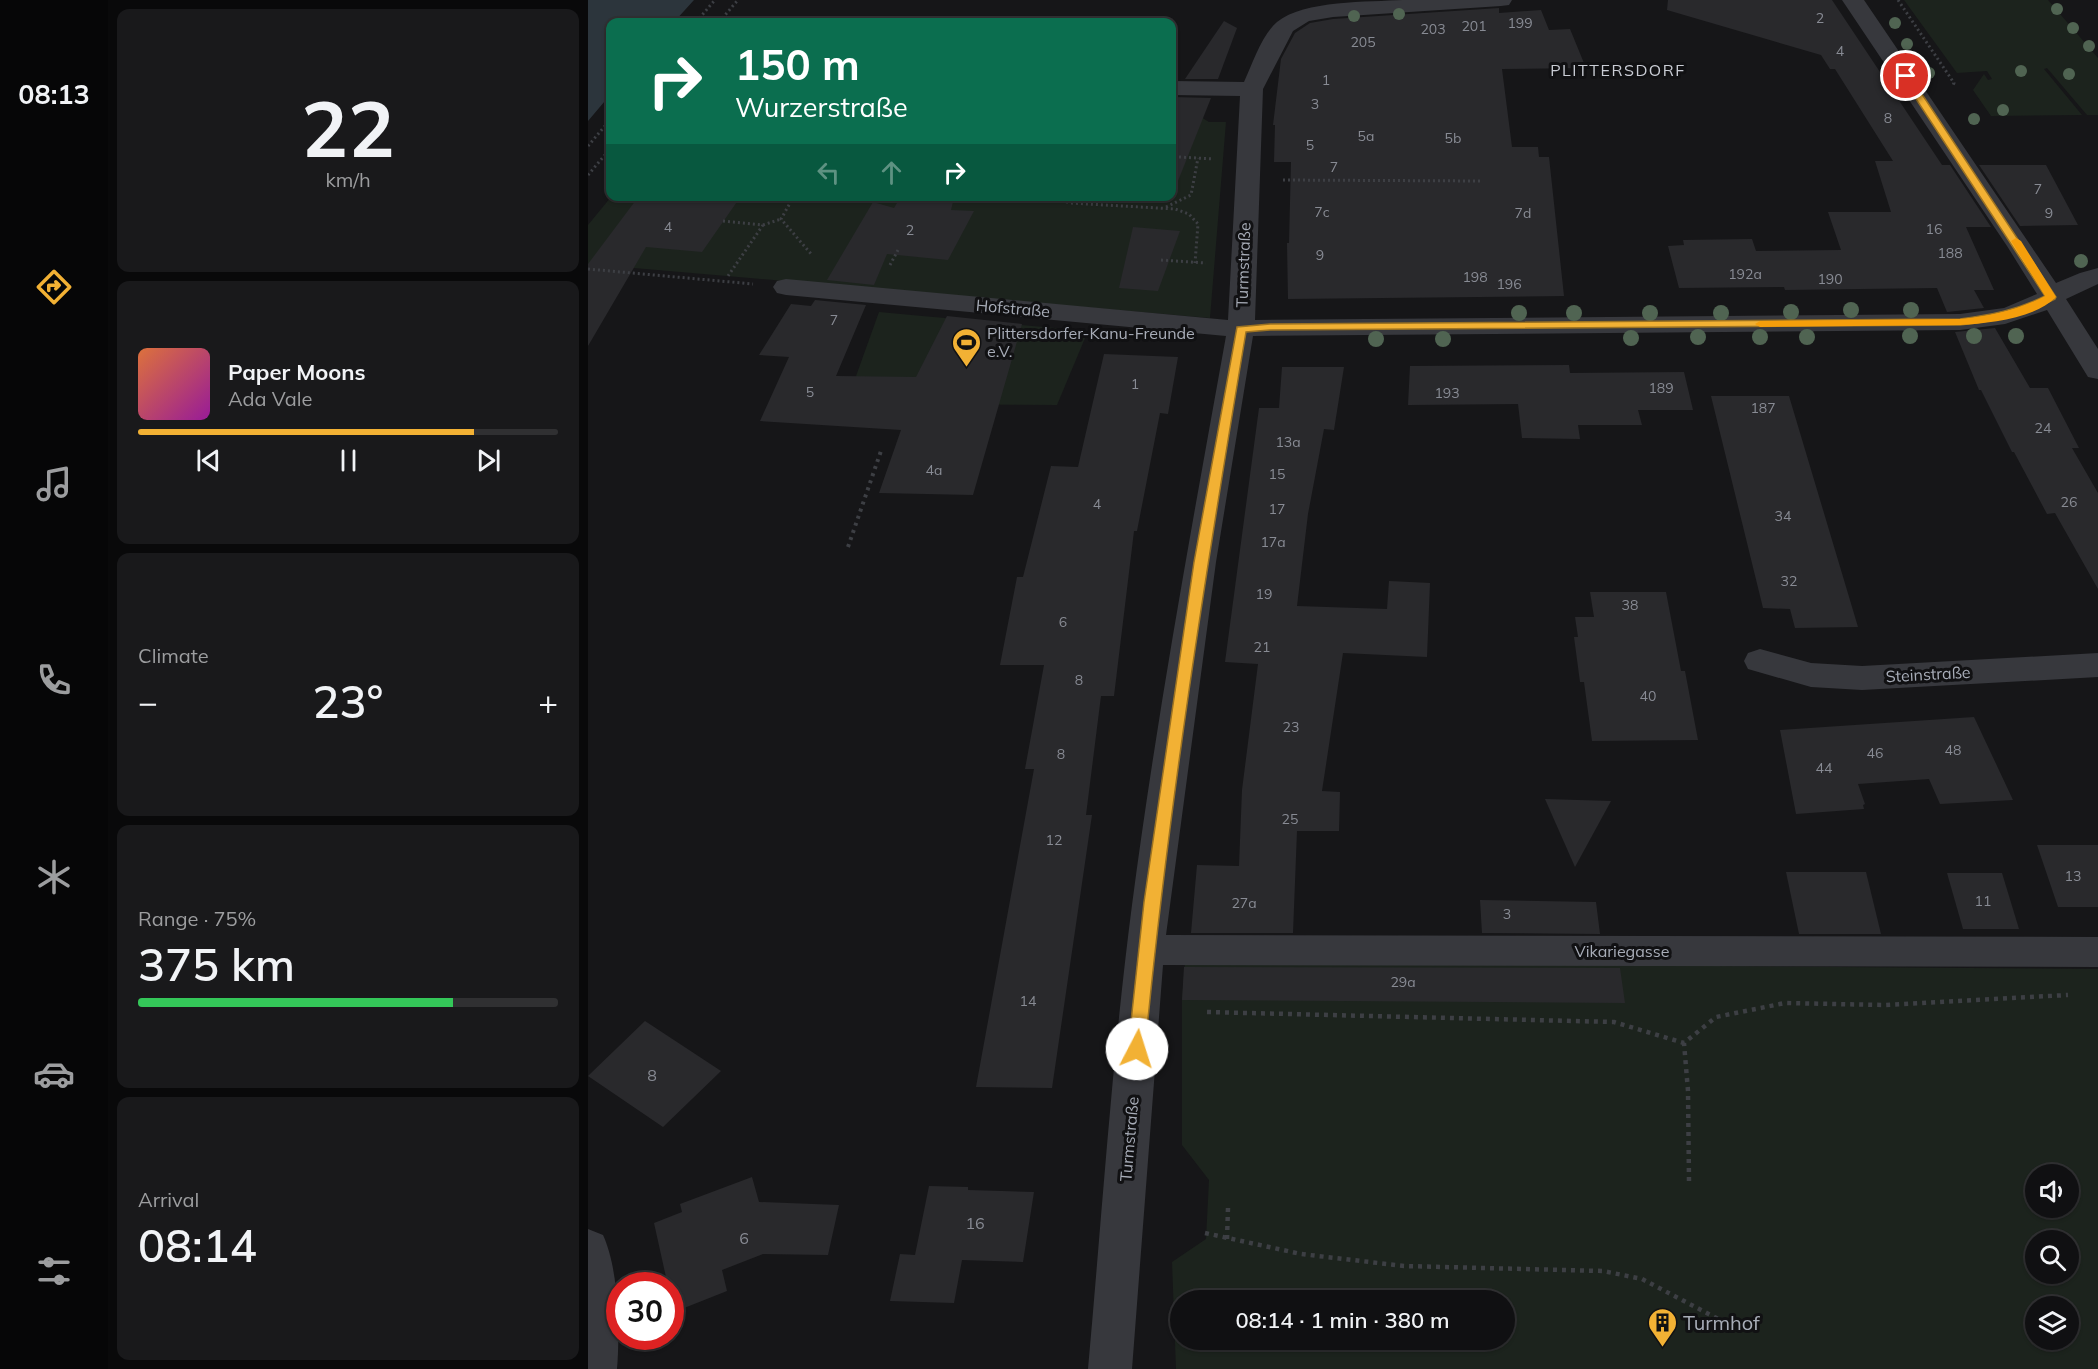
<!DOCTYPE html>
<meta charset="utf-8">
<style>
:root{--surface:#101012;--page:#19191b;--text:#f1f3f6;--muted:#9c9d9f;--line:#303032;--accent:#f2b134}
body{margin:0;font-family:Mulish,sans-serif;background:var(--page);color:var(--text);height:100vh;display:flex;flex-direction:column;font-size:22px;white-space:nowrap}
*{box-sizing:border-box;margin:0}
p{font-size:20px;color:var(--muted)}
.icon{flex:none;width:33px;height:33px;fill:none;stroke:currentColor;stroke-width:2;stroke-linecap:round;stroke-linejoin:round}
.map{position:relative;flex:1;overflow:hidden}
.details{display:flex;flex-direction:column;gap:9px;padding:9px;background:#09090a;width:480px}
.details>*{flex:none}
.guide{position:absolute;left:18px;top:18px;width:570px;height:183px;border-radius:12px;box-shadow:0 2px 4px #0004,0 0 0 2px var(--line);background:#0b6e4f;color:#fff;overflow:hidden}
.tools{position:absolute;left:1437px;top:1164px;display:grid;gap:12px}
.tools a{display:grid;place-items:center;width:54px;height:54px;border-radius:50%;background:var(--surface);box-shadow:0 2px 4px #0004,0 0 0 2px var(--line);font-size:30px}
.speed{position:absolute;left:18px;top:1272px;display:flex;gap:12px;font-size:30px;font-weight:700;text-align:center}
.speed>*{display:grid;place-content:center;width:78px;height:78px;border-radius:50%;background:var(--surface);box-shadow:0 2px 4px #0004,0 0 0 2px var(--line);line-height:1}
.speed .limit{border:9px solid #d22;background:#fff;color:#111}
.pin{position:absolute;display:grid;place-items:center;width:51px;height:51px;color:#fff;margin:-26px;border:3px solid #fff;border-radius:50%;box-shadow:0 2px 6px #0007}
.me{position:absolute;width:66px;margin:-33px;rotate:5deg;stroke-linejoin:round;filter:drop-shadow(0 0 4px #0008)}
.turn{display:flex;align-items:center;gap:21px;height:126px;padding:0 30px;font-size:27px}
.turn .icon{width:78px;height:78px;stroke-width:2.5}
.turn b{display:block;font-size:42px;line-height:51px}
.lanes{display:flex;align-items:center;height:57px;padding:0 30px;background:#0003;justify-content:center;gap:30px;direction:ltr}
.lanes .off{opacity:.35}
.big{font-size:45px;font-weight:600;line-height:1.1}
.details .tile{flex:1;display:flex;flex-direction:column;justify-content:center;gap:9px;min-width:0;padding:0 21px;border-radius:12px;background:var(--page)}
.details .dial{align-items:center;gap:0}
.dial b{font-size:78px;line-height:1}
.song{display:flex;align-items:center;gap:18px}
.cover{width:72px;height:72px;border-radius:9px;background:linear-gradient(135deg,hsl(20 70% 55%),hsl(300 70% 35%))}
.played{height:6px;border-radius:3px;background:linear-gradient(90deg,var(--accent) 80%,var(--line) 80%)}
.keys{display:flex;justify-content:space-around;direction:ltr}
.heat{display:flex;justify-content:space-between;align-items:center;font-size:33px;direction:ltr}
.charge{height:9px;border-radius:4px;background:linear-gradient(90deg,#34c759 75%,var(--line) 0)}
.trip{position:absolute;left:582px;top:1290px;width:345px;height:60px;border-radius:30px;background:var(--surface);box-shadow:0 2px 4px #0004,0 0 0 2px var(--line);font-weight:600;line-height:60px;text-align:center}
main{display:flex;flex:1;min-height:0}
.menu{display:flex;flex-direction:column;width:108px;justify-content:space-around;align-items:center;background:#060607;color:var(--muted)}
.menu .icon{width:42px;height:42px}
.menu .active{color:var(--accent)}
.menu b{font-size:27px;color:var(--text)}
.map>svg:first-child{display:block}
.green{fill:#1c231d;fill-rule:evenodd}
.water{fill:#2c353c}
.building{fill:#29292c}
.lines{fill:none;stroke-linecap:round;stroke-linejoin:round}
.path-far2{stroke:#3d3f44;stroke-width:3;stroke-dasharray:2 3;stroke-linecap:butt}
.path-far1{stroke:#3d3f44;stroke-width:4;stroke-dasharray:3 4.5;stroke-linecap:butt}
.path{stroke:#3d3f44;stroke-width:4.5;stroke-dasharray:4 5;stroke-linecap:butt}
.street{fill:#37383d;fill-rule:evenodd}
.tree{fill:#506452}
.route{fill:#f2b134;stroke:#9d7322;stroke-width:1.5}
.slow{fill:#f59e0b}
.labels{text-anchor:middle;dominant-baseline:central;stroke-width:6;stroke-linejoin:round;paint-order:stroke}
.number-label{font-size:14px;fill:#888b94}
.far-quarter-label{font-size:16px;letter-spacing:1.5px;fill:#c9ccd4;stroke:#111113}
.street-label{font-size:16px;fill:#a8adb8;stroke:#111113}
.poi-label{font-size:16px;fill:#a8adb8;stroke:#111113;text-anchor:start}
.near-number-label{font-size:16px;fill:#888b94}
.near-poi-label{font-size:20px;fill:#a8adb8;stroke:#111113;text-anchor:start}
</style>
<main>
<nav class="menu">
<b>08:13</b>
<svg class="icon active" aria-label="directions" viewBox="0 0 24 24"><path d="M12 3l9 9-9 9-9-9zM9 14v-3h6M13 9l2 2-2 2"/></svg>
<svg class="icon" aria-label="music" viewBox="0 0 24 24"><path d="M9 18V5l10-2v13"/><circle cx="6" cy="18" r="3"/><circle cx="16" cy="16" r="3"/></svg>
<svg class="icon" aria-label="phone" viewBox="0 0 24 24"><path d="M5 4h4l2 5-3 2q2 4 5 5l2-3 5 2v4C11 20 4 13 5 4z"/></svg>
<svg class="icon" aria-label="climate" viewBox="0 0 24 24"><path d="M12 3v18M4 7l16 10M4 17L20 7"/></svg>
<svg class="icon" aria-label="car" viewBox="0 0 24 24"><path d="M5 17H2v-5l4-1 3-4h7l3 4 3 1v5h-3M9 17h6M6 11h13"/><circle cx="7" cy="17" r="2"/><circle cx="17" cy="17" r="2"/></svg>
<svg class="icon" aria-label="filters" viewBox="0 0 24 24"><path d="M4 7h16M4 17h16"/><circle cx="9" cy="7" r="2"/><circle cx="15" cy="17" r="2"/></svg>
</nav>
<section class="details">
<div class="tile dial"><b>22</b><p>km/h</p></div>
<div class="tile">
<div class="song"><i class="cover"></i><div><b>Paper Moons</b><p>Ada Vale</p></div></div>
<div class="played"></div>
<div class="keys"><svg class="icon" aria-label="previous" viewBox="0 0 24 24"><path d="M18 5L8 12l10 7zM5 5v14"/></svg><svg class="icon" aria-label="pause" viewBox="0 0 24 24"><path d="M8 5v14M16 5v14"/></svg><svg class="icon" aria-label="next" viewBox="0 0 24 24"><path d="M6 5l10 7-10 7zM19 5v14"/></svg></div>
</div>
<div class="tile"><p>Climate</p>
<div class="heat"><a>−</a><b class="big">23°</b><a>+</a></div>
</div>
<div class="tile"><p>Range · 75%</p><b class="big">375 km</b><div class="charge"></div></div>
<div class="tile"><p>Arrival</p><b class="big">08:14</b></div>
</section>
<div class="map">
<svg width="1510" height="1369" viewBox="0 0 1510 1369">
<rect width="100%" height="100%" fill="#161618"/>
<g class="green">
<path d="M 1316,0 L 1460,0 L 1510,58 L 1510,115 L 1499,115 L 1459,68 L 1456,69 L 1494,115 L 1403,116 L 1385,90 L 1396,74 L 1400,80 L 1404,79 L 1399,71 L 1369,73 Z"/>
<path d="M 584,100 L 608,100 L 600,109 L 621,122 L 638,122 L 622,318 L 0,264 L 0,225 L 23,197 L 584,196 Z"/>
<path d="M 291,312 L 500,331 L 469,405 L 258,404 Z"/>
<path d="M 597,962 L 1510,969 L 1510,1369 L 588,1369 L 584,1262 L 618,1239 L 621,1180 L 594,1145 L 594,1000 ZM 1448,1174 L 1480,1174 L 1480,1208 L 1448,1208 ZM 1448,1240 L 1480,1240 L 1480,1274 L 1448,1274 ZM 592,1300 L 916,1300 L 916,1340 L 592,1340 ZM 1448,1306 L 1480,1306 L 1480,1340 L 1448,1340 Z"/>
</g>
<path class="water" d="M 0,0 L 106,0 L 86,22 L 22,22 L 22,95 L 0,121 Z"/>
<g class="building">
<path d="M 1080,0 L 1244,0 L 1354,165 L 1362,165 L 1403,227 L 1378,227 L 1406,290 L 1386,290 L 1396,308 L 1359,312 L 1349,288 L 1197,290 L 1196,287 L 1091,288 L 1080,246 L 1096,245 L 1095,240 L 1164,239 L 1168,251 L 1253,250 L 1240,212 L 1303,212 L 1287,161 L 1305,161 L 1247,69 L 1242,69 L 1233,55 L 1079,10 Z"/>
<path d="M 911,8 L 911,13 L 953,10 L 961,30 L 982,29 L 998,68 L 914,69 L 924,147 L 950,147 L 951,157 L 961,157 L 976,296 L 700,299 L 699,243 L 701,243 L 703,162 L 686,162 L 687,125 L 685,125 L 693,59 L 707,33 L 722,23 L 745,19 Z"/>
<path d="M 636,21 L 649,28 L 630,79 L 597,79 Z"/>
<path d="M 584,97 L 623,98 L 586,191 L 584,191 Z"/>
<path d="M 1391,165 L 1458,165 L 1490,225 L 1432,226 Z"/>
<path d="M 51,196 L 153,196 L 114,252 L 58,247 L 0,346 L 0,264 Z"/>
<path d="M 312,198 L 365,202 L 363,210 L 386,211 L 360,260 L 299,254 L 286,285 L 239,280 L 285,202 L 306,208 Z"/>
<path d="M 545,227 L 592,231 L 570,291 L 531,288 Z"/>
<path d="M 227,300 L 278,305 L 248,376 L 328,377 L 359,316 L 434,324 L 385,495 L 291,493 L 313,430 L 172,421 L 201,357 L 171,355 L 203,304 L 223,306 Z"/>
<path d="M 1407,328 L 1442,388 L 1460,388 L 1491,448 L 1484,448 L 1510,493 L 1510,589 L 1467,513 L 1459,514 L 1426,452 L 1424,452 L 1393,390 L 1391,390 L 1367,332 Z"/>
<path d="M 516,354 L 590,357 L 580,414 L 572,413 L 549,531 L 546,531 L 526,696 L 513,696 L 498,815 L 504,815 L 464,1088 L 388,1087 L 446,769 L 437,769 L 456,665 L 412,665 L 429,577 L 435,577 L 463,466 L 490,467 Z"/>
<path d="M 981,365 L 982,373 L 1096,372 L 1105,410 L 1050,410 L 1054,425 L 990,425 L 992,439 L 934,438 L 930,404 L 820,405 L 822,366 Z"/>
<path d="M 694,367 L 756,367 L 746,430 L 736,429 L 720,514 L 709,606 L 799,609 L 801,581 L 842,583 L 839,657 L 755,653 L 734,791 L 752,792 L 751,831 L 709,831 L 705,933 L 603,933 L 609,865 L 651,866 L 654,790 L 670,664 L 637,662 L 671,408 L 691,408 Z"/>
<path d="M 1123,396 L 1201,396 L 1270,627 L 1207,628 L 1202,609 L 1175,608 Z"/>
<path d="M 1002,592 L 1078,592 L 1093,671 L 1097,671 L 1110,740 L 1004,741 L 996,682 L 992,682 L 986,637 L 990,637 L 987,617 L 1006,617 Z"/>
<path d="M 1386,717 L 1425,800 L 1352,804 L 1341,779 L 1270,784 L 1277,804 L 1275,805 L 1276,809 L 1208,814 L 1192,730 Z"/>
<path d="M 957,799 L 1023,801 L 987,867 Z"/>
<path d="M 1449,845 L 1510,845 L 1510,907 L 1470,907 Z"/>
<path d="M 1198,872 L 1278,872 L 1293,934 L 1211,934 Z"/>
<path d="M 1359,873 L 1414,873 L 1431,929 L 1375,929 Z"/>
<path d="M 892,900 L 1008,902 L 1012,934 L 894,933 Z"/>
<path d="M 596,967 L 1032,968 L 1037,1003 L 594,1000 Z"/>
<path d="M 57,1021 L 133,1071 L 75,1127 L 0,1076 Z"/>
<path d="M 164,1177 L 171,1202 L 251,1205 L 240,1255 L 175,1254 L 134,1270 L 139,1291 L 86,1312 L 82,1286 L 80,1286 L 66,1223 L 94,1212 L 92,1204 Z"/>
<path d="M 341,1186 L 380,1187 L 380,1190 L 446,1192 L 435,1262 L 374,1260 L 366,1303 L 302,1301 L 312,1254 L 327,1255 Z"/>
</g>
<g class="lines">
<g class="path-far2">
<path d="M 1310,0 L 1366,83 L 1364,87"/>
<path d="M 110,20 L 130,22"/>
<path d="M 108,22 L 127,0"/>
<path d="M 131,22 L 150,0"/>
<path d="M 0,146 L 22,120"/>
<path d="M 591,157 L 626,159"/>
<path d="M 0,175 L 22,149"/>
<path d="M 695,180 L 893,181"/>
<path d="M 206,196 L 193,219 L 224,255"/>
<path d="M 459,196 L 482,203 L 587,209 L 601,214 L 610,224 L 607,263"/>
<path d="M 578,207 L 603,195 L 610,158"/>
<path d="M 135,221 L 175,225 L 140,276"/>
<path d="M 175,225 L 193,219"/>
<path d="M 573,260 L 618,263"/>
<path d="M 302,265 L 310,250"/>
<path d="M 0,269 L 165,284"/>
</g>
<path class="path-far1" d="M 260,547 L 294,448"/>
<g class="path">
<path d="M 619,1012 L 1026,1022 L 1096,1043"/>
<path d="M 1101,1181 L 1100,1091 L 1096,1043 L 1128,1017 L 1197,1003 L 1296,1005 L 1480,995"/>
<path d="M 617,1233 L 713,1254 L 816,1266 L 1015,1271 L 1054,1279 L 1134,1321"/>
<path d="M 639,1239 L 640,1208"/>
</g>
<g class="street">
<path d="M 815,0 L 924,0 L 921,5 L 913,6 L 745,17 L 721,21 L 705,31 L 675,89 L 667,320 L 1372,314 L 1416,308 L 1449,294 L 1419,246 L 1254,0 L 1276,0 L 1468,283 L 1492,273 L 1510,268 L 1510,284 L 1478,299 L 1510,349 L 1510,379 L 1500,377 L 1459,310 L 1417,324 L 1372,330 L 665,336 L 628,562 L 578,935 L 1510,937 L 1510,967 L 575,965 L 544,1369 L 500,1369 C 514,1214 524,1059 544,905 C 569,714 604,525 638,336 L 198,295 L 189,293 L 185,287 L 189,281 L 198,279 L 640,320 L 652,96 L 584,95 L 584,81 L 656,82 C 665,63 673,36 689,22 C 716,0 781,2 815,0 Z"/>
<path d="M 1172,649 L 1223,663 L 1274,666 L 1510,653 L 1510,677 L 1274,690 L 1223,687 L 1160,669 L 1156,661 L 1160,653 Z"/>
<path d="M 0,1229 L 15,1235 C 31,1270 32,1332 29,1369 L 0,1369 Z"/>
</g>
</g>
<g class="tree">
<circle cx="1469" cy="9" r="6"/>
<circle cx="811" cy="14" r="6"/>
<circle cx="766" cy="16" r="6"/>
<circle cx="1307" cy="23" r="6"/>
<circle cx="1485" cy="28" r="6"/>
<circle cx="1319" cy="44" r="6"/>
<circle cx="1501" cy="46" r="6"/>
<circle cx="1433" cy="71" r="6"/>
<circle cx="1341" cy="73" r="6"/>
<circle cx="1481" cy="74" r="6"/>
<circle cx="1415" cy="110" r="6"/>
<circle cx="1386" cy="119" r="6"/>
<circle cx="1493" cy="261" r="7"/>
<circle cx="1263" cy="310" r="8"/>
<circle cx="1323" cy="310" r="8"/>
<circle cx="1203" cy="312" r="8"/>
<circle cx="931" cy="313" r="8"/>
<circle cx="986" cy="313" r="8"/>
<circle cx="1062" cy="313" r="8"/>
<circle cx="1133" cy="313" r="8"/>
<circle cx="1322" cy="336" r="8"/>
<circle cx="1386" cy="336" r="8"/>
<circle cx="1428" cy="336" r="8"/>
<circle cx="1110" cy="337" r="8"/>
<circle cx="1172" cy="337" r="8"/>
<circle cx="1219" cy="337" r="8"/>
<circle cx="1043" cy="338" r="8"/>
<circle cx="788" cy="339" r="8"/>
<circle cx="855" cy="339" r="8"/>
</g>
<path class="route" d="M 1318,73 L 1322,76 L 1468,297 L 1467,299 C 1434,316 1409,321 1372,325 L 682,330 L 658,332 C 618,570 580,809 557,1049 L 554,1054 L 549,1056 L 543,1054 L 540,1049 L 556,902 L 606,562 L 649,327 L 682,324 L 1372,319 C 1403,315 1429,310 1457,296 L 1313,76 Z"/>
<path class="slow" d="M 1428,238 L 1433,241 L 1468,297 C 1446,319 1402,323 1372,325 L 1172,327 L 1167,324 L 1172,321 L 1372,319 C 1403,316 1430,310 1457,296 L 1423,241 Z"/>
<defs>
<symbol id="stadium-pin" viewBox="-11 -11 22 30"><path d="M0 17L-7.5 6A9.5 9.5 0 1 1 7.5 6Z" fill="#f2b134" stroke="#111113"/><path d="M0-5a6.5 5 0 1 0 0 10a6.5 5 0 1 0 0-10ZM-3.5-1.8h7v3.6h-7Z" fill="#111"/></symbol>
<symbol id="building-pin" viewBox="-11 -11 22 30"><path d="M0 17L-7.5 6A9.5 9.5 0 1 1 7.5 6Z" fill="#f2b134" stroke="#111113"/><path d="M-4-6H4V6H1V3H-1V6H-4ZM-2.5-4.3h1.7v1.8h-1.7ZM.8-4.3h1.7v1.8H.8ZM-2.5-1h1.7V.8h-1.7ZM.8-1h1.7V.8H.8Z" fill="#111"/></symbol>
</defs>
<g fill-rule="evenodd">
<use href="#stadium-pin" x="362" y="326" width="33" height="45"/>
<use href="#building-pin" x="1058" y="1306" width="33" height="45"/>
</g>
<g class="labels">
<g class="number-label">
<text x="1232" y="18">2</text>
<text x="932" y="23">199</text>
<text x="886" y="26">201</text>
<text x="845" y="29">203</text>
<text x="775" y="42">205</text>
<text x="1252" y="51">4</text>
<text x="738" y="80">1</text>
<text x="727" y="104">3</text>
<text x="1300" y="118">8</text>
<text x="778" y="136">5a</text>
<text x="865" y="138">5b</text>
<text x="722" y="145">5</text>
<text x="746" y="167">7</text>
<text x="1450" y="189">7</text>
<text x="734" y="212">7c</text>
<text x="935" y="213">7d</text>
<text x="1461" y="213">9</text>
<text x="80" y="227">4</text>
<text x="1346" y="229">16</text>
<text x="322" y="230">2</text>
<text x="1362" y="253">188</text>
<text x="732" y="255">9</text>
<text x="1157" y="274">192a</text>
<text x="887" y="277">198</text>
<text x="1242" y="279">190</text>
<text x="921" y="284">196</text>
<text x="246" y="320">7</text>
<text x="547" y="384">1</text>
<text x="1073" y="388">189</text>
<text x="222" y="392">5</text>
<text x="859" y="393">193</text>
<text x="1175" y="408">187</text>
<text x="1455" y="428">24</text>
<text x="700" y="442">13a</text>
<text x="346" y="470">4a</text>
<text x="689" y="474">15</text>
<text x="1481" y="502">26</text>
<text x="509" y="504">4</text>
<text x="689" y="509">17</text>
<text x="1195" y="516">34</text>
<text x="685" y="542">17a</text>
<text x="1201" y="581">32</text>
<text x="676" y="594">19</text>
<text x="1042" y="605">38</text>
<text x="475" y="622">6</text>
<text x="674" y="647">21</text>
<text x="491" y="680">8</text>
<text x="1060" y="696">40</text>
<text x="703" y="727">23</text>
<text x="1365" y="750">48</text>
<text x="1287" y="753">46</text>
<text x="473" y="754">8</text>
<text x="1236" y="768">44</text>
<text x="702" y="819">25</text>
<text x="466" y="840">12</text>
<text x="1485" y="876">13</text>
<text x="1395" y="901">11</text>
<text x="656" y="903">27a</text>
<text x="919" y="914">3</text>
<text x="815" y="982">29a</text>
<text x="440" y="1001">14</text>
</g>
<g class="far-quarter-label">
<text x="1030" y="70">PLITTERSDORF</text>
</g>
<g class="street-label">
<text transform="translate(655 265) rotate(-88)">Turmstraße</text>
<text transform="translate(425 308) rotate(5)">Hofstraße</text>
<text transform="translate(1340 674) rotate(-3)">Steinstraße</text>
<text x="1034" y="951">Vikariegasse</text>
<text transform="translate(541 1139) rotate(-85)">Turmstraße</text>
</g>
<g class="poi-label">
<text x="399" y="333">Plittersdorfer-Kanu-Freunde<tspan x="399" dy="18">e.V.</tspan></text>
</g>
<g class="near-number-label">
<text x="64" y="1075">8</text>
<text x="387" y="1223">16</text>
<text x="156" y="1238">6</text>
</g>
<g class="near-poi-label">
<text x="1095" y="1322">Turmhof</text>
</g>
</g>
</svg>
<div class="tools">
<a><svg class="icon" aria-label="sound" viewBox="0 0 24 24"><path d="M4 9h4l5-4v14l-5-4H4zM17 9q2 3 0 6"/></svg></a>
<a><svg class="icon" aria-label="search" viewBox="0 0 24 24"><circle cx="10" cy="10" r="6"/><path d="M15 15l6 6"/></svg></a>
<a><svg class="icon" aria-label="layers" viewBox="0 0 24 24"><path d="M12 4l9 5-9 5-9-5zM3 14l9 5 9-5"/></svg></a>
</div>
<div class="speed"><div class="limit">30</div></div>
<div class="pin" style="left:1318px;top:76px;background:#d93025"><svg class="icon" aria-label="arrive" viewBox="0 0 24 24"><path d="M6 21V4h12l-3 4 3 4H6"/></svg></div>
<svg class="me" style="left:549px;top:1049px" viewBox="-20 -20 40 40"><circle r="19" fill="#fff"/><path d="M0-13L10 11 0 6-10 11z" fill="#f2b134"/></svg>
<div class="trip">08:14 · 1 min · 380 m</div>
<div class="guide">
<div class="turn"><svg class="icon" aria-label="right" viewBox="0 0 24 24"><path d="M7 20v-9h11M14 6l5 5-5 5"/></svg><div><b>150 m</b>Wurzerstraße</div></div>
<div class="lanes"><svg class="icon off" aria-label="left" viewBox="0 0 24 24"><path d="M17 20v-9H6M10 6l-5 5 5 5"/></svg><svg class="icon off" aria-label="ahead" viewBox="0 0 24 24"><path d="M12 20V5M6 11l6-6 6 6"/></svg><svg class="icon" aria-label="right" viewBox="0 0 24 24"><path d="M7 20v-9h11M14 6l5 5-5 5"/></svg></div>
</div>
</div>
</main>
